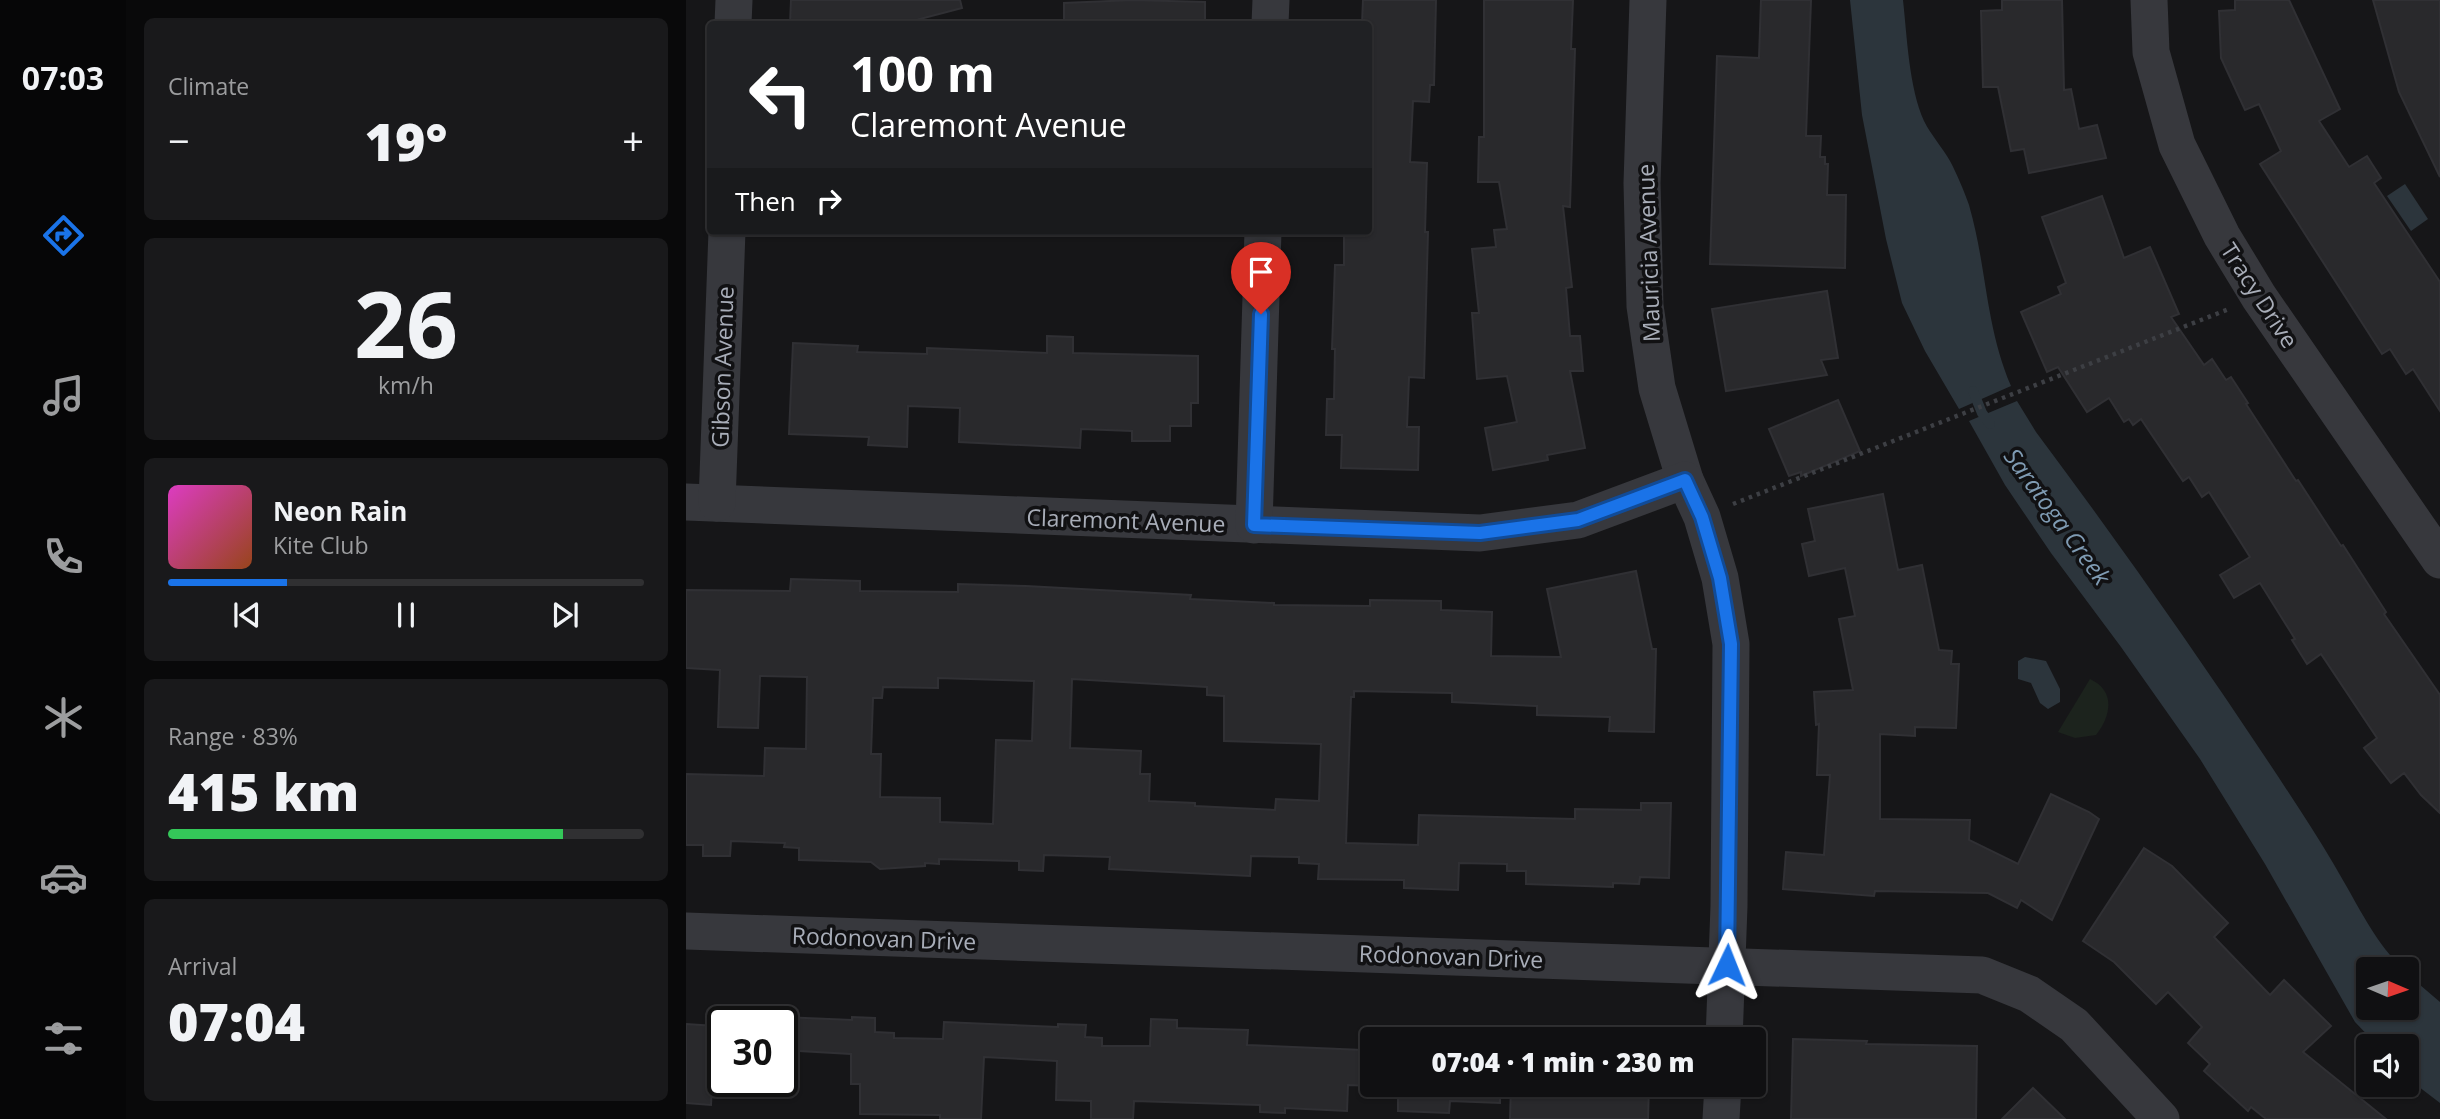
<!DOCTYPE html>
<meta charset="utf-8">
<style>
:root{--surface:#101012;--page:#19191b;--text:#f1f3f6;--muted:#9c9d9f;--line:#303032;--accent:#1a73e8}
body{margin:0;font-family:"Open Sans",sans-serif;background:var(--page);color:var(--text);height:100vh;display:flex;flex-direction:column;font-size:26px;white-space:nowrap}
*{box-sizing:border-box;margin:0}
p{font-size:23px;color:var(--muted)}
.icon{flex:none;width:38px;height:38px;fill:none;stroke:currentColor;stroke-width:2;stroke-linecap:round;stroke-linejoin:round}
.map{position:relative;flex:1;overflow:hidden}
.drawer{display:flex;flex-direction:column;gap:18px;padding:18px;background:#09090a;width:560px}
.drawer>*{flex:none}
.hud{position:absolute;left:21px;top:21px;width:665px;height:214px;border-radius:7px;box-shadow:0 2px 5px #0004,0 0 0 2px var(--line);background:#202124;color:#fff;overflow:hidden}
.needle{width:46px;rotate:92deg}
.tools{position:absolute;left:1670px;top:957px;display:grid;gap:14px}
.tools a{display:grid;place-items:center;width:63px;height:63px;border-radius:7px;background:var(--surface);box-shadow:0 2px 5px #0004,0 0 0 2px var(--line);font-size:35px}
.speed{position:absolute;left:21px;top:1006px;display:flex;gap:14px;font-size:35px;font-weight:700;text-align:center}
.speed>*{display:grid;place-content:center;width:91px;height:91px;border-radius:50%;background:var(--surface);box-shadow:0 2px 5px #0004,0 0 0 2px var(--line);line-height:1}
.speed .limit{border:4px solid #111;border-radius:10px;background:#fff;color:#111}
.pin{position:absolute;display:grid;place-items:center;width:60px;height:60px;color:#fff;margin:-72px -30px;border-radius:50% 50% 50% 0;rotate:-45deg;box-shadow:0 0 7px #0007}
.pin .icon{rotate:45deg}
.me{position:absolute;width:77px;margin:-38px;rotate:2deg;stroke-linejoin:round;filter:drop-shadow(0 0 5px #0008)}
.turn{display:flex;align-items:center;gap:24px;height:147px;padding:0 28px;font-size:32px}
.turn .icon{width:91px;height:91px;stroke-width:2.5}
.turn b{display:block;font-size:49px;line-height:60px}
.then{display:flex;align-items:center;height:66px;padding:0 28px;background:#0003;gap:14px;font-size:26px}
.big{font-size:52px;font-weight:800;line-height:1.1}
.drawer .card{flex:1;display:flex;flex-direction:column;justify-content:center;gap:10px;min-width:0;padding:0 24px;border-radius:10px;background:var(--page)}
.drawer .dial{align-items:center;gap:0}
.dial b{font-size:91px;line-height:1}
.song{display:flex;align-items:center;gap:21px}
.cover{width:84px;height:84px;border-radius:10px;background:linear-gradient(135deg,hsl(310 70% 55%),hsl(20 70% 35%))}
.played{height:7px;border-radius:4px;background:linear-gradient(90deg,var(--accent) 25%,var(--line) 25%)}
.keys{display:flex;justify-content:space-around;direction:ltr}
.heat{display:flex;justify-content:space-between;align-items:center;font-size:38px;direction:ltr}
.charge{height:10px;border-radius:5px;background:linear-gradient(90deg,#34c759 83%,var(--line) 0)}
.trip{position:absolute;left:674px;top:1027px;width:406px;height:70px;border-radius:7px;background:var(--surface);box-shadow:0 2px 5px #0004,0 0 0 2px var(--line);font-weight:800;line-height:70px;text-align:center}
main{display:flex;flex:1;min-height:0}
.dock{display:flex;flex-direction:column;width:126px;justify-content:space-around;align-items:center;background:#060607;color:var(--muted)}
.dock .icon{width:49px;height:49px}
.dock .selected{color:var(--accent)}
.dock b{font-size:32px;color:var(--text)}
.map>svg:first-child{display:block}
.green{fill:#1c231d}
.water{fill:#2c353c}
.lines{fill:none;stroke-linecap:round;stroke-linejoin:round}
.stream{stroke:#2c353c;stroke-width:10}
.building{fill:#29292c;stroke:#303034;stroke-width:2;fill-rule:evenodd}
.path{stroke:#3d3f44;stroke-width:4.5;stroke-dasharray:3.5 5;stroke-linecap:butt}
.street{stroke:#37383d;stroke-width:37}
.route-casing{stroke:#114b97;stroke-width:18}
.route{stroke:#1a73e8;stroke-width:12}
.labels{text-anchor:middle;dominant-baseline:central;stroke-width:7;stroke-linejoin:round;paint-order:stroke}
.street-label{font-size:23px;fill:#a8adb8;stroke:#111113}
.water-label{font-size:24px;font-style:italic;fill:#7f9bb3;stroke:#111113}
</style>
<main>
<nav class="dock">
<b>07:03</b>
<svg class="icon selected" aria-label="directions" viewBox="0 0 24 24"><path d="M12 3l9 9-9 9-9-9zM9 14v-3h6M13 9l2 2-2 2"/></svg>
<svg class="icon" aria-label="music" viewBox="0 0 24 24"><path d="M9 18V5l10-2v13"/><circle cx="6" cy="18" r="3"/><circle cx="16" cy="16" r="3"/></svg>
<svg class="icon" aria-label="phone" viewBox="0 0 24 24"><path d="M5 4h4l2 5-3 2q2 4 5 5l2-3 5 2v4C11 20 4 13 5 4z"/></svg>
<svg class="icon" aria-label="climate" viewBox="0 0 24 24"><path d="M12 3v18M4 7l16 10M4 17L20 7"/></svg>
<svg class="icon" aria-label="car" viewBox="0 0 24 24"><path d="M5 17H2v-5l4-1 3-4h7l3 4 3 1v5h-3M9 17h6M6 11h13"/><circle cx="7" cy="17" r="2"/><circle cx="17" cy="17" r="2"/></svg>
<svg class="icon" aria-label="filters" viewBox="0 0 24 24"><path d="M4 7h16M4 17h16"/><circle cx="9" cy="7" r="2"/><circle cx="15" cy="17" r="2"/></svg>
</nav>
<section class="drawer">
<div class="card"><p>Climate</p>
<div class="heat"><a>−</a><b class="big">19°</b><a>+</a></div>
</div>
<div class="card dial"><b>26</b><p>km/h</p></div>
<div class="card">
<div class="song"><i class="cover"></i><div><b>Neon Rain</b><p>Kite Club</p></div></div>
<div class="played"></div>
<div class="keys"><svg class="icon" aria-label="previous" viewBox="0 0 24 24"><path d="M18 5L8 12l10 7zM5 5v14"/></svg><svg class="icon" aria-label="pause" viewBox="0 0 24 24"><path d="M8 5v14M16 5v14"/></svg><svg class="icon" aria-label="next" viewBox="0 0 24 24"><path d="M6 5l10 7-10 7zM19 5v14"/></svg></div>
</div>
<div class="card"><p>Range · 83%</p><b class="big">415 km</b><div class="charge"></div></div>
<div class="card"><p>Arrival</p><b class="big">07:04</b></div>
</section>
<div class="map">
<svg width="1754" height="1119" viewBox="0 0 1754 1119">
<rect width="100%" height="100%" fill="#161618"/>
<path class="green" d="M 1404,679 C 1430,691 1425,716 1410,735 L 1389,738 L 1372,732 Z"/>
<g class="water">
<path d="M 1164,0 L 1217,0 C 1221,36 1223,88 1238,121 C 1245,135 1256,147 1264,161 C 1271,174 1278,191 1283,205 C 1301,267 1299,325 1325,386 L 1273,409 L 1239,351 L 1216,303 L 1200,239 L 1176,115 Z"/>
<path d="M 1719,184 L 1742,219 L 1725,231 L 1701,196 Z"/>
<path d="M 1331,401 L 1350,432 C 1442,555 1530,681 1614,810 C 1629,833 1644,857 1658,882 C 1676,913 1691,944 1717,969 L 1682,970 L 1682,1008 L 1720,1008 L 1720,973 L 1754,1002 L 1754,1103 L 1720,1077 L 1720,1046 L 1692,1046 L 1669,1022 L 1579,864 L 1514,759 L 1435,647 L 1365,553 L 1319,485 L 1283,421 Z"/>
<path d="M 1339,657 L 1360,661 L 1374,689 L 1374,702 L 1362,709 L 1354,703 L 1345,683 L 1332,679 L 1332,661 Z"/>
</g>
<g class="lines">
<path class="stream" d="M 1287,391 L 1296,413 L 1304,424"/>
</g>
<g class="building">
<path d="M 105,0 L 274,0 L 276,8 L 215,24 L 104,24 Z"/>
<path d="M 447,0 L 519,2 L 519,24 L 378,24 L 378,3 Z"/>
<path d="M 677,0 L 750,0 L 748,85 L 744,85 L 743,102 L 727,101 L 724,162 L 741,163 L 739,232 L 742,232 L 738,378 L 723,377 L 721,427 L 733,427 L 732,470 L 655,468 L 656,435 L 640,435 L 641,399 L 648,399 L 649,349 L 646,349 L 649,265 L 658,265 L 658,231 L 682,231 L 682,24 L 676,24 Z"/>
<path d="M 798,0 L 887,0 L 885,49 L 889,49 L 884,207 L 877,206 L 886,287 L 880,288 L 884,336 L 894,336 L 897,371 L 884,371 L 899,448 L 861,455 L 862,460 L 807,470 L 799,428 L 831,422 L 821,376 L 791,379 L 786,313 L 793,313 L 786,249 L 810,247 L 808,230 L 821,229 L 813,182 L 792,182 L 793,137 L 798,137 Z"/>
<path d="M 1075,0 L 1125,0 L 1120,136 L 1135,136 L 1134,157 L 1139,157 L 1139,164 L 1142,164 L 1141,195 L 1160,195 L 1159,268 L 1024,264 L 1031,56 L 1073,58 Z"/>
<path d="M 1316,0 L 1376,0 L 1378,90 L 1385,89 L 1393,129 L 1411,125 L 1420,158 L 1343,173 L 1338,149 L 1325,151 L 1312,87 L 1297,87 L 1295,11 L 1316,10 Z"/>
<path d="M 1549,0 L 1603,0 L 1654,109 L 1633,121 L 1663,167 L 1681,156 L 1695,178 L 1688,183 L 1754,282 L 1754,411 L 1727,369 L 1720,374 L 1704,349 L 1696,354 L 1574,164 L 1595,151 L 1573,104 L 1559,110 L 1535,58 L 1533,11 L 1549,10 Z"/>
<path d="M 1687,0 L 1754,0 L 1754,177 L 1713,92 Z"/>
<path d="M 1416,196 L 1438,258 L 1464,247 L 1493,314 L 1485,317 L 1518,365 L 1526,359 L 1540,380 L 1545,377 L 1562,403 L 1560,404 L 1610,481 L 1612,480 L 1655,546 L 1657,545 L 1700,612 L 1698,614 L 1754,695 L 1754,813 L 1735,795 L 1718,773 L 1705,783 L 1678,748 L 1691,738 L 1635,654 L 1621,664 L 1606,640 L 1609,639 L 1574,583 L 1548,598 L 1534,575 L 1564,557 L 1523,492 L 1516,497 L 1503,477 L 1497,481 L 1455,419 L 1447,425 L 1443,419 L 1438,422 L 1423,398 L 1401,412 L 1372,367 L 1361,372 L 1335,312 L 1375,294 L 1372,287 L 1380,283 L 1356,217 Z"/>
<path d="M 1141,291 L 1152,358 L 1135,360 L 1141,375 L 1040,391 L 1026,309 Z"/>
<path d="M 361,336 L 387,337 L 387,353 L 512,356 L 512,403 L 505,403 L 505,426 L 484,426 L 484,441 L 446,441 L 446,431 L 395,429 L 394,448 L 273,442 L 274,408 L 222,406 L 221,447 L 182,445 L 183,437 L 103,434 L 107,343 L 172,346 L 171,352 L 241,354 L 241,348 L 361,353 Z"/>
<path d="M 1152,400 L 1174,451 L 1115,476 L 1115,472 L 1103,476 L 1083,429 Z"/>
<path d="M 1197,494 L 1212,570 L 1236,565 L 1253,650 L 1266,651 L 1265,664 L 1273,664 L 1270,728 L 1229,727 L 1229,736 L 1194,734 L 1194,819 L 1284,820 L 1283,840 L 1332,864 L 1365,794 L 1403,812 L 1413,819 L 1366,920 L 1335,900 L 1331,908 L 1302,893 L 1189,891 L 1188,896 L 1097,889 L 1100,852 L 1138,855 L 1144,775 L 1131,775 L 1133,724 L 1130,725 L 1128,692 L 1167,690 L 1153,619 L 1169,616 L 1159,568 L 1123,576 L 1116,544 L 1129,541 L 1122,509 Z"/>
<path d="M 950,571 L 966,649 L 970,649 L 968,732 L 923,731 L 924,717 L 851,715 L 851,706 L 766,702 L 766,693 L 668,691 L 668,697 L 665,697 L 660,843 L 732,845 L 733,815 L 889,819 L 889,809 L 955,810 L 955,803 L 985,803 L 983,878 L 954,877 L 953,884 L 927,883 L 927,887 L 840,884 L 840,871 L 821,871 L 821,864 L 773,863 L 772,890 L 718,888 L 718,880 L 632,879 L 633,864 L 613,863 L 613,857 L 565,856 L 564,876 L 423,869 L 424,857 L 358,855 L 357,871 L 333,870 L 333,861 L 253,859 L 253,864 L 239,863 L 239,866 L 194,869 L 185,862 L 113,860 L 113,848 L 98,847 L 99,843 L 45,841 L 44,856 L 17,856 L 17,845 L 0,845 L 0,774 L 78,776 L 79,748 L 120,749 L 121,677 L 74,676 L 72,728 L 32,727 L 34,670 L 0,668 L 0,590 L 104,591 L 105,579 L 174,581 L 174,591 L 272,592 L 272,584 L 340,586 L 505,595 L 504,599 L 588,603 L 588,605 L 684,606 L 684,600 L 755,601 L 755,610 L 806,612 L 805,656 L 875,657 L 861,589 ZM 252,678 L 348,681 L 346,741 L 310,740 L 307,824 L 254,822 L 254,798 L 194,797 L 195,754 L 185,754 L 187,698 L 196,698 L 197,687 L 252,688 ZM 386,679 L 521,687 L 521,695 L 538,696 L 538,741 L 635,744 L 633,801 L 590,799 L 589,810 L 509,806 L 509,803 L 463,801 L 464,774 L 454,774 L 455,751 L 384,748 Z"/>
<path d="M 1458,848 L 1486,866 L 1542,923 L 1528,937 L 1584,995 L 1598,980 L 1645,1026 L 1617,1052 L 1700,1119 L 1580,1119 L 1565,1107 L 1562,1111 L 1518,1071 L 1524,1064 L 1502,1043 L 1516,1027 L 1482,992 L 1470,1004 L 1428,962 L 1397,941 Z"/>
<path d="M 96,1017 L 166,1020 L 166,1017 L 189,1018 L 189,1032 L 208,1033 L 208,1038 L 257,1039 L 258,1022 L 372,1027 L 372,1024 L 400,1025 L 399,1037 L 416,1038 L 416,1046 L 464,1046 L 465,1019 L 491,1020 L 491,1028 L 562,1030 L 561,1045 L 677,1050 L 677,1032 L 814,1038 L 686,1040 L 686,1085 L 814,1085 L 814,1103 L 764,1101 L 763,1113 L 712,1111 L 712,1087 L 662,1085 L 661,1111 L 599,1108 L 599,1113 L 574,1112 L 574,1105 L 448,1101 L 447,1119 L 405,1119 L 405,1101 L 370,1100 L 371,1061 L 298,1057 L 295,1119 L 254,1119 L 254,1115 L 174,1114 L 174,1084 L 165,1084 L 165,1054 L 96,1050 Z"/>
<path d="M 0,1024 L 29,1026 L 25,1105 L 0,1103 Z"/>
<path d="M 1107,1039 L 1181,1041 L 1180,1044 L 1291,1046 L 1290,1119 L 1105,1119 Z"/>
<path d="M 825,1085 L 963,1085 L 962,1119 L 824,1119 Z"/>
<path d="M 1347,1088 L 1379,1119 L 1316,1119 Z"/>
</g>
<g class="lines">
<path class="path" d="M 1047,504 L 1543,309"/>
<g class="street">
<path d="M 962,0 L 956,183 L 959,306 L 971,388 L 999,480 L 1016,517 L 1034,578 L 1045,644 L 1043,906 L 1038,1040"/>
<path d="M 1463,0 L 1465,52 L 1491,145 L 1536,236 L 1573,297 L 1754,560"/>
<path d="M 47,24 L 48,0"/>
<path d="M 584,24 L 585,0"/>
<path d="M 0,502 L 794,533 L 892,520 L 999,480"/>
<path d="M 31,503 L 41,231"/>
<path d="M 568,525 L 577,231"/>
<path d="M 0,931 L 1296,975 L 1343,994 L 1388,1025 L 1475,1119"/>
<path d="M 1035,1119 L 1037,1085"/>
</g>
</g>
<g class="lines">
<defs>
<path id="route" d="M 575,314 L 568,525 L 794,533 L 892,520 L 999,480 L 1016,517 L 1034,578 L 1045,644 L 1041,965"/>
</defs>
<use href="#route" class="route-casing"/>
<use href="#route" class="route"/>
</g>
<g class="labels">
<g class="street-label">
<text transform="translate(962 253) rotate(-92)">Mauricia Avenue</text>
<text transform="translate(1574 295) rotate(57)">Tracy Drive</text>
<text transform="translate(36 367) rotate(-88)">Gibson Avenue</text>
<text transform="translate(440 520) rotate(2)">Claremont Avenue</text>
<text transform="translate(198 938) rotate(2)">Rodonovan Drive</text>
<text transform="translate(765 956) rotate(2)">Rodonovan Drive</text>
</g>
<g class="water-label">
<text transform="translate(1372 516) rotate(54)">Saratoga Creek</text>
</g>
</g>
</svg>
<div class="tools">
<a><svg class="needle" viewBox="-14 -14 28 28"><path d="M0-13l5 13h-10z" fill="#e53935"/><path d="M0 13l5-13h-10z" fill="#9c9d9f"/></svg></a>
<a><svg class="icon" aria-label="sound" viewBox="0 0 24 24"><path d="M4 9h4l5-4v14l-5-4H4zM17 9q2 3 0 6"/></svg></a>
</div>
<div class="speed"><div class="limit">30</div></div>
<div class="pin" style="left:575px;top:314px;background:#d93025"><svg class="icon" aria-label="arrive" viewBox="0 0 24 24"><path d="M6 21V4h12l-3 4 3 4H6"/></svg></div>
<svg class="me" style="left:1041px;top:965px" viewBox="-20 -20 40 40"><path d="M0-17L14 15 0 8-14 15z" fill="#1a73e8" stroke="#fff" stroke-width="4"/></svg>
<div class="trip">07:04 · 1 min · 230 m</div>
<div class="hud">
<div class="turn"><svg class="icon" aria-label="left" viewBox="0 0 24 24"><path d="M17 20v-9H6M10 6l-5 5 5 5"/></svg><div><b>100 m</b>Claremont Avenue</div></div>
<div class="then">Then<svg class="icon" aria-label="right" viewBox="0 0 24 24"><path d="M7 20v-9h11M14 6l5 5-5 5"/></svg></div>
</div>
</div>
</main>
